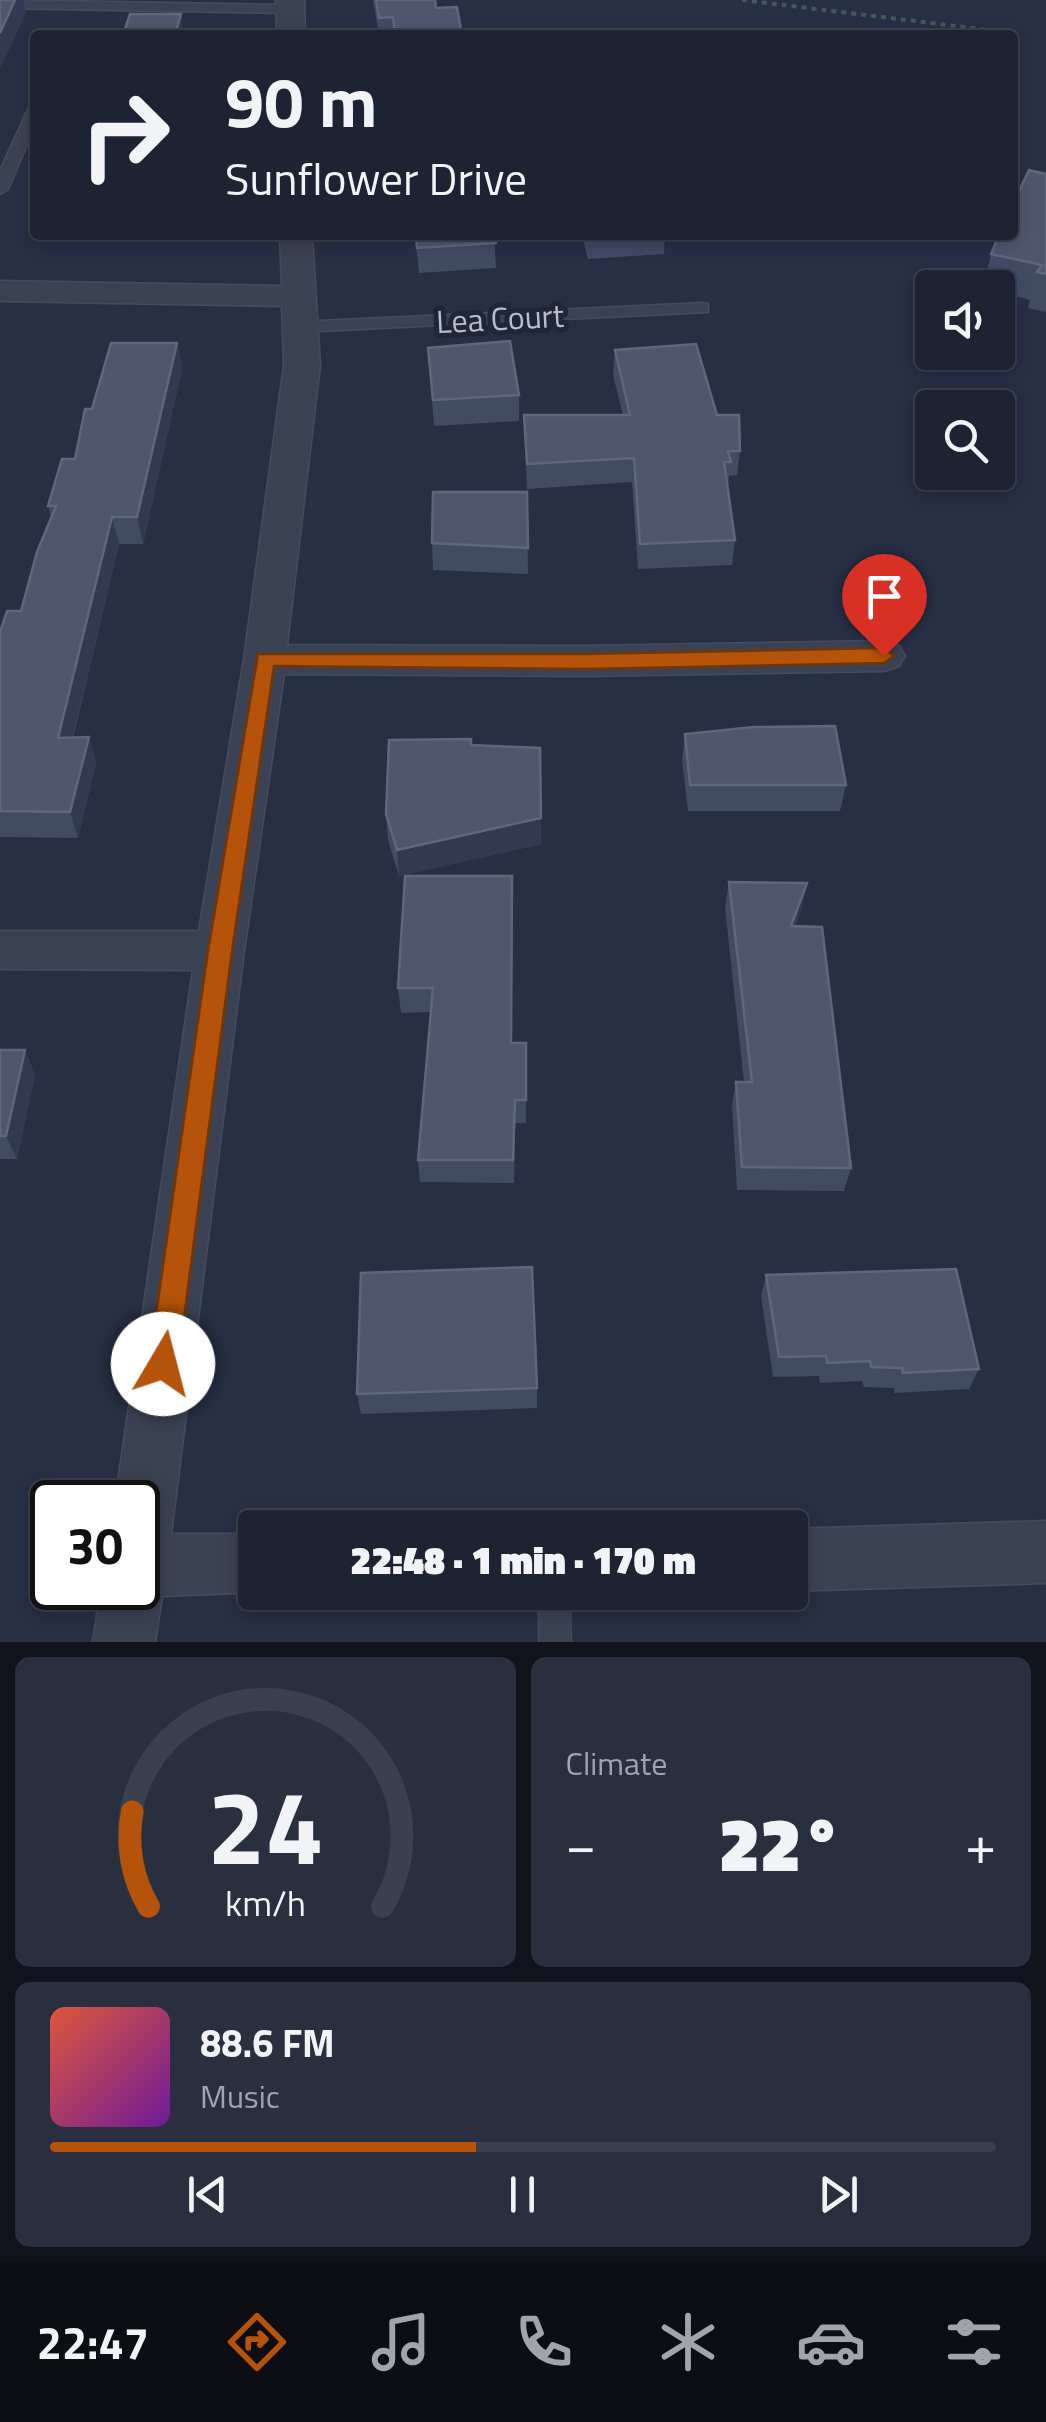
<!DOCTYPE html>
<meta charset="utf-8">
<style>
:root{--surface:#1d2333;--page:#2a2f3f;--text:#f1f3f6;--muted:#a0a4ac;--line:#3b404e;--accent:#b45309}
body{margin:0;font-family:"Titillium Web",sans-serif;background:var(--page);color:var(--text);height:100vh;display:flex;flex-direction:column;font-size:38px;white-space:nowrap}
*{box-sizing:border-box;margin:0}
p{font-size:32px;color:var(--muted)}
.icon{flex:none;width:55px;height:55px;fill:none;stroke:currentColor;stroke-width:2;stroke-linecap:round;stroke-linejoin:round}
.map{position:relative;height:1642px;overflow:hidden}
.side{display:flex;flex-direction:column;gap:15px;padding:15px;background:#10131c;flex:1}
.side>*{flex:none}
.top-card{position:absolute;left:30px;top:30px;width:988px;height:210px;border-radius:10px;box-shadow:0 5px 15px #0003,0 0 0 2px var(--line);background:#1d2333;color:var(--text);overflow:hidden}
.tools{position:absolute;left:915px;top:270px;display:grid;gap:20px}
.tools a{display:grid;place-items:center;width:100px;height:100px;border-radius:10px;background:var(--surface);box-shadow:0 5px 15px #0003,0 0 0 2px var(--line);font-size:50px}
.speed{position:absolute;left:30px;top:1480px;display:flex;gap:20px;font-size:50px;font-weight:700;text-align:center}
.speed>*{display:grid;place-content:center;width:130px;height:130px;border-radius:50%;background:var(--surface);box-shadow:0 5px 15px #0003,0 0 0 2px var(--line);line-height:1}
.speed .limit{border:5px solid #111;border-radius:15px;background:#fff;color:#111}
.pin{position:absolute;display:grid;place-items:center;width:85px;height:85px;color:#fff;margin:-102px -42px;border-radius:50% 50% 50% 0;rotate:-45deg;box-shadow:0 0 10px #0007}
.pin .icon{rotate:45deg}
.me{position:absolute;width:110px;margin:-55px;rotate:8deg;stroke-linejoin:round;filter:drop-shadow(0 0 8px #0008)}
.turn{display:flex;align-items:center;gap:35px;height:210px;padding:0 30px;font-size:45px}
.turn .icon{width:130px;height:130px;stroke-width:2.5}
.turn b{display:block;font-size:70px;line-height:85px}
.big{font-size:75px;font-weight:800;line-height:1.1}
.side .widget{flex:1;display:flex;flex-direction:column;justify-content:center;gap:15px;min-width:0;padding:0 35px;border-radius:15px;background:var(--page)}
.side .dial{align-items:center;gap:0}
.dial svg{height:260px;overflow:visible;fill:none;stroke:var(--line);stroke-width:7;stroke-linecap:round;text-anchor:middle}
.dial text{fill:var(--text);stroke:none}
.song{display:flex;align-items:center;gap:30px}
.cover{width:120px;height:120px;border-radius:15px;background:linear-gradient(135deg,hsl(10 70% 55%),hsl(280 70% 35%))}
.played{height:10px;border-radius:5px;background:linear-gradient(90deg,var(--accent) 45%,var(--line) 45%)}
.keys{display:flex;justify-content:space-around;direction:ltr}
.heat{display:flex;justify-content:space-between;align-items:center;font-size:55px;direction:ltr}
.side .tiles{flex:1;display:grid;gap:15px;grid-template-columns:1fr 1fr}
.widget:last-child{grid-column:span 2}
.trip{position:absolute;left:238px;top:1510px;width:570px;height:100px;border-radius:10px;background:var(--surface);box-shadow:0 5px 15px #0003,0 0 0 2px var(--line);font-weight:800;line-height:100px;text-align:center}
.tabs{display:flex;height:160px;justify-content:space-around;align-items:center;background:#0c0e14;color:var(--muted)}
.tabs .icon{width:70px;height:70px}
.tabs .on{color:var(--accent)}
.tabs b{font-size:45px;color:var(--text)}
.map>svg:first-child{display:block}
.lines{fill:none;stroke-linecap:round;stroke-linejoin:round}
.lane-casing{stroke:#454b5d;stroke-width:3}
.street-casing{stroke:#454b5d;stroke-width:3}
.path{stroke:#42575d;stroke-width:4;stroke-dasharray:5 5;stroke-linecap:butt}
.lane{fill:#3b4254;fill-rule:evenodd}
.street{fill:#3b4254;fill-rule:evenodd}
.wall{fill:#414b63}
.shaded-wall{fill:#313a52}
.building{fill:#4e576e;stroke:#5f677d;stroke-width:2.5}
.route{fill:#b45309;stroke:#753606;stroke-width:2.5}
.labels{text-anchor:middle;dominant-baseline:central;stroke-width:10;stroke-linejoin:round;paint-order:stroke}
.far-street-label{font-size:32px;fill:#b9becd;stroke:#202639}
</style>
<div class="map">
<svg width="1046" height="1642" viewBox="0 0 1046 1642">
<rect width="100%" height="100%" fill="#272f44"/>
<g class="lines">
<defs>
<g id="lane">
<path d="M 0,0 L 290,5 L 297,9 L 290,13 L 0,8 Z"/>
<path d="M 35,105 L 35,126 L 8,189 L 0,194 L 0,171 L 28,109 Z"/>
<path d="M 702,303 L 708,304 L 708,312 L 299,332 L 290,327 L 299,322 Z"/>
<path d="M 539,1592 L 569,1592 L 571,1642 L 539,1642 Z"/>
</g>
<g id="street">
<path d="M 276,0 L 304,0 L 305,35 L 277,35 Z"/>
<path d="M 280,235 L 312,235 L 320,365 L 287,645 L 586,646 L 884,641 L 899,646 L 905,656 L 899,666 L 884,671 L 586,676 L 284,674 L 244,951 L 171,1534 L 255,1534 L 255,1592 L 263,1592 L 162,1596 L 155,1642 L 93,1642 L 101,1588 L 138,1588 L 138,1502 L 115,1502 L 193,970 L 0,969 L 0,931 L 199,931 L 244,659 L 284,365 L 282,306 L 0,301 L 0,281 L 282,286 Z"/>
<path d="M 1046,1521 L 1046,1583 L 790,1591 L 790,1529 Z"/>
</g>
</defs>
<use href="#lane" class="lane-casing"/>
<use href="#street" class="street-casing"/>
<path class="path" d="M 742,0 L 1013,33"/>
<use href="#lane" class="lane"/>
<use href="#street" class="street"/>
</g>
<g class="wall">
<path d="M 373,0 L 435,0 L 436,8 L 462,35 L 379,35 Z"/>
<path d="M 1046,174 L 1046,312 L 1028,308 L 1030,300 L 998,292 L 998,288 L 983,288 L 991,254 Z"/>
<path d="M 415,235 L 494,235 L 496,268 L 419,273 Z"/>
<path d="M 582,235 L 665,235 L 664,254 L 588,259 Z"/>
<path d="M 177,343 L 182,369 L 143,544 L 119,544 L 73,738 L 89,737 L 96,763 L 78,838 L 0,837 L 0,632 L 21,611 L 51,517 L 48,506 L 75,459 L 92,409 Z"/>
<path d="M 428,348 L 519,395 L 519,421 L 434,426 Z"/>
<path d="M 615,350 L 717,415 L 740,451 L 737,475 L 729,476 L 728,486 L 735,540 L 732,565 L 638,569 L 632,482 L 527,489 L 524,415 L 623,415 L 613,375 Z"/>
<path d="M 527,492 L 528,574 L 433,570 L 432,543 Z"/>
<path d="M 685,734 L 846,785 L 840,811 L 688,811 L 682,760 Z"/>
<path d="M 472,745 L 541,844 L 399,876 L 388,840 L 386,814 Z"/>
<path d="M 405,876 L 511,1043 L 526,1043 L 526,1123 L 515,1123 L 514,1183 L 420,1182 L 418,1160 L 431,1012 L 401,1013 L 398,988 Z"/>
<path d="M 729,882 L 807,883 L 802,908 L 795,926 L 851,1168 L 844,1191 L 737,1190 L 732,1106 L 736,1082 L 744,1082 L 725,908 Z"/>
<path d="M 0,1050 L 35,1074 L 17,1159 L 0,1159 Z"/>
<path d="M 766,1275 L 979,1369 L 969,1389 L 894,1393 L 894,1388 L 864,1387 L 862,1381 L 820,1383 L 819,1376 L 773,1377 L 761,1296 Z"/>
<path d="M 537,1388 L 537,1408 L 361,1414 L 357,1394 Z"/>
</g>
<g class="shaded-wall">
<path d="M 15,0 L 23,0 L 26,12 L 0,70 L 0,33 Z"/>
<path d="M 181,14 L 184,35 L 175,35 Z"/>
<path d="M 177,343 L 182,369 L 143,544 L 137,517 Z"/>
<path d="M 112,517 L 119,544 L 66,764 L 58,738 Z"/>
<path d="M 89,737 L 96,763 L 78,838 L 70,812 Z"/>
<path d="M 541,818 L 541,844 L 399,876 L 397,850 Z"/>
<path d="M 807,883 L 802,908 L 786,951 L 791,926 Z"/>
<path d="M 25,1050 L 35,1074 L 17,1159 L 6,1136 Z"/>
</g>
<g class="building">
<path d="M 0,0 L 15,0 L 0,33 Z"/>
<path d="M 376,0 L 435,0 L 436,8 L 457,7 L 462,35 L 395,35 L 393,17 L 379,18 Z"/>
<path d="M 130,14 L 181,14 L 175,35 L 123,35 Z"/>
<path d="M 1029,170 L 1046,174 L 1046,274 L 1037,272 L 1042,265 L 991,254 L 999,235 L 1012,235 L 1012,206 Z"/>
<path d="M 416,235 L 494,235 L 496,243 L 417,248 Z"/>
<path d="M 510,341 L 519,395 L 433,400 L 428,348 Z"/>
<path d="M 111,343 L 177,343 L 137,517 L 112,517 L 58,738 L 89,737 L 70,812 L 0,811 L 0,632 L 7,611 L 21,611 L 37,552 L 56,506 L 48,506 L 62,459 L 75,459 L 85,409 L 92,409 Z"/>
<path d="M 696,344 L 717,415 L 739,415 L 740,451 L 728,451 L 731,462 L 724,462 L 735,540 L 640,544 L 634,458 L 527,464 L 524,415 L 630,415 L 615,350 Z"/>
<path d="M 433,492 L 527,492 L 528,548 L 432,543 Z"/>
<path d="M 835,726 L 846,785 L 690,785 L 685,734 L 754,727 Z"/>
<path d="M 471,739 L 471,745 L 540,748 L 541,818 L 397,850 L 386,814 L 389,740 Z"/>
<path d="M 405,876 L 512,876 L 511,1043 L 526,1043 L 526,1100 L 515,1100 L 513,1160 L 418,1160 L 433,988 L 398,988 Z"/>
<path d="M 729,882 L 807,883 L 791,926 L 822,927 L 851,1168 L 742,1167 L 736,1082 L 752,1082 Z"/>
<path d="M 0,1050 L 25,1050 L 6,1136 L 0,1136 Z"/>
<path d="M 532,1267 L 537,1388 L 357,1394 L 361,1273 Z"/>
<path d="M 956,1269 L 979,1369 L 903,1373 L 902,1368 L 871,1367 L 870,1361 L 827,1363 L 826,1356 L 779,1357 L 766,1275 Z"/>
</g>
<path class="route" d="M 884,648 L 894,656 L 884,663 L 586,669 L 274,666 L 232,951 L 178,1364 L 173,1374 L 163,1378 L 153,1374 L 149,1364 L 208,951 L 258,654 L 586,654 Z"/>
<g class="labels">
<g class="far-street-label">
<text transform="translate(500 318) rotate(-3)">Lea Court</text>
</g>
</g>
</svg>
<div class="tools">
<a><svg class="icon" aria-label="sound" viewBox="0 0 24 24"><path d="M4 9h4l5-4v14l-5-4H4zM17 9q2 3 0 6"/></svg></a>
<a><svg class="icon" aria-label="search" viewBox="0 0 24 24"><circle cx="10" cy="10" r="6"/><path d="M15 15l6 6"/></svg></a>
</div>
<div class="speed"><div class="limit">30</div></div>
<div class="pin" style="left:884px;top:656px;background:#d93025"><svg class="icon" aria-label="arrive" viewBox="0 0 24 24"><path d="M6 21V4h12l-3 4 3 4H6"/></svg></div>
<svg class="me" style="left:163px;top:1364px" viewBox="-20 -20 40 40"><circle r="19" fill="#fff"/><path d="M0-13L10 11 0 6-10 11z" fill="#b45309"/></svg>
<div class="trip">22:48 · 1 min · 170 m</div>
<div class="top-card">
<div class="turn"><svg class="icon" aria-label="right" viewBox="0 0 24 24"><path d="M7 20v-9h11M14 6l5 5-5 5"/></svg><div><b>90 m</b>Sunflower Drive</div></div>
</div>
</div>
<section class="side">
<div class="tiles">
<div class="widget dial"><svg viewBox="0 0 100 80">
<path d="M14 69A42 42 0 1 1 86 69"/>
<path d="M14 69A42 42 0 0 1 9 40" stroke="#b45309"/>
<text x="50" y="56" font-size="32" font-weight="700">24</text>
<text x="50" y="72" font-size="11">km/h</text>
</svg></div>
<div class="widget"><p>Climate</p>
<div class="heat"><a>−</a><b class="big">22°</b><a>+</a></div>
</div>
<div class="widget">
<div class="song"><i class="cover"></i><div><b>88.6 FM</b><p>Music</p></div></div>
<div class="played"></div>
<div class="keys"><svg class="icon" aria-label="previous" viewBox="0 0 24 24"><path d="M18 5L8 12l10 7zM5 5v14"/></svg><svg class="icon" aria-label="pause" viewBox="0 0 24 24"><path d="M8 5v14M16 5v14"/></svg><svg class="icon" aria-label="next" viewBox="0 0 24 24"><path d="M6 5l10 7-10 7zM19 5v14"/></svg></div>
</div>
</div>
</section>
<nav class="tabs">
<b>22:47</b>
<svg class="icon on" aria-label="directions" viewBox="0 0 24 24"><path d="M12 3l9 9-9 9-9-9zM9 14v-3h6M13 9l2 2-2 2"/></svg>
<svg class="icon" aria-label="music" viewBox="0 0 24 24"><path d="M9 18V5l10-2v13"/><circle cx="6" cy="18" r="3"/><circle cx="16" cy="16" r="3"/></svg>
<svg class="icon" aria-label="phone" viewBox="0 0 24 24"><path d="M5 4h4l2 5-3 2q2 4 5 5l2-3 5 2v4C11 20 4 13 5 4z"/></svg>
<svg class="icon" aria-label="climate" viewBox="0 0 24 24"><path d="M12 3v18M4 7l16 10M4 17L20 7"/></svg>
<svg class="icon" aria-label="car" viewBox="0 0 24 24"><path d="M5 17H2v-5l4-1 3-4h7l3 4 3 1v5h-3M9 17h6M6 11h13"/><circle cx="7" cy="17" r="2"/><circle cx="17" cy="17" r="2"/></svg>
<svg class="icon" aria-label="filters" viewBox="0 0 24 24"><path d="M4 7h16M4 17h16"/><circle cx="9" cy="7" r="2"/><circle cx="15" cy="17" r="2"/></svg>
</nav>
